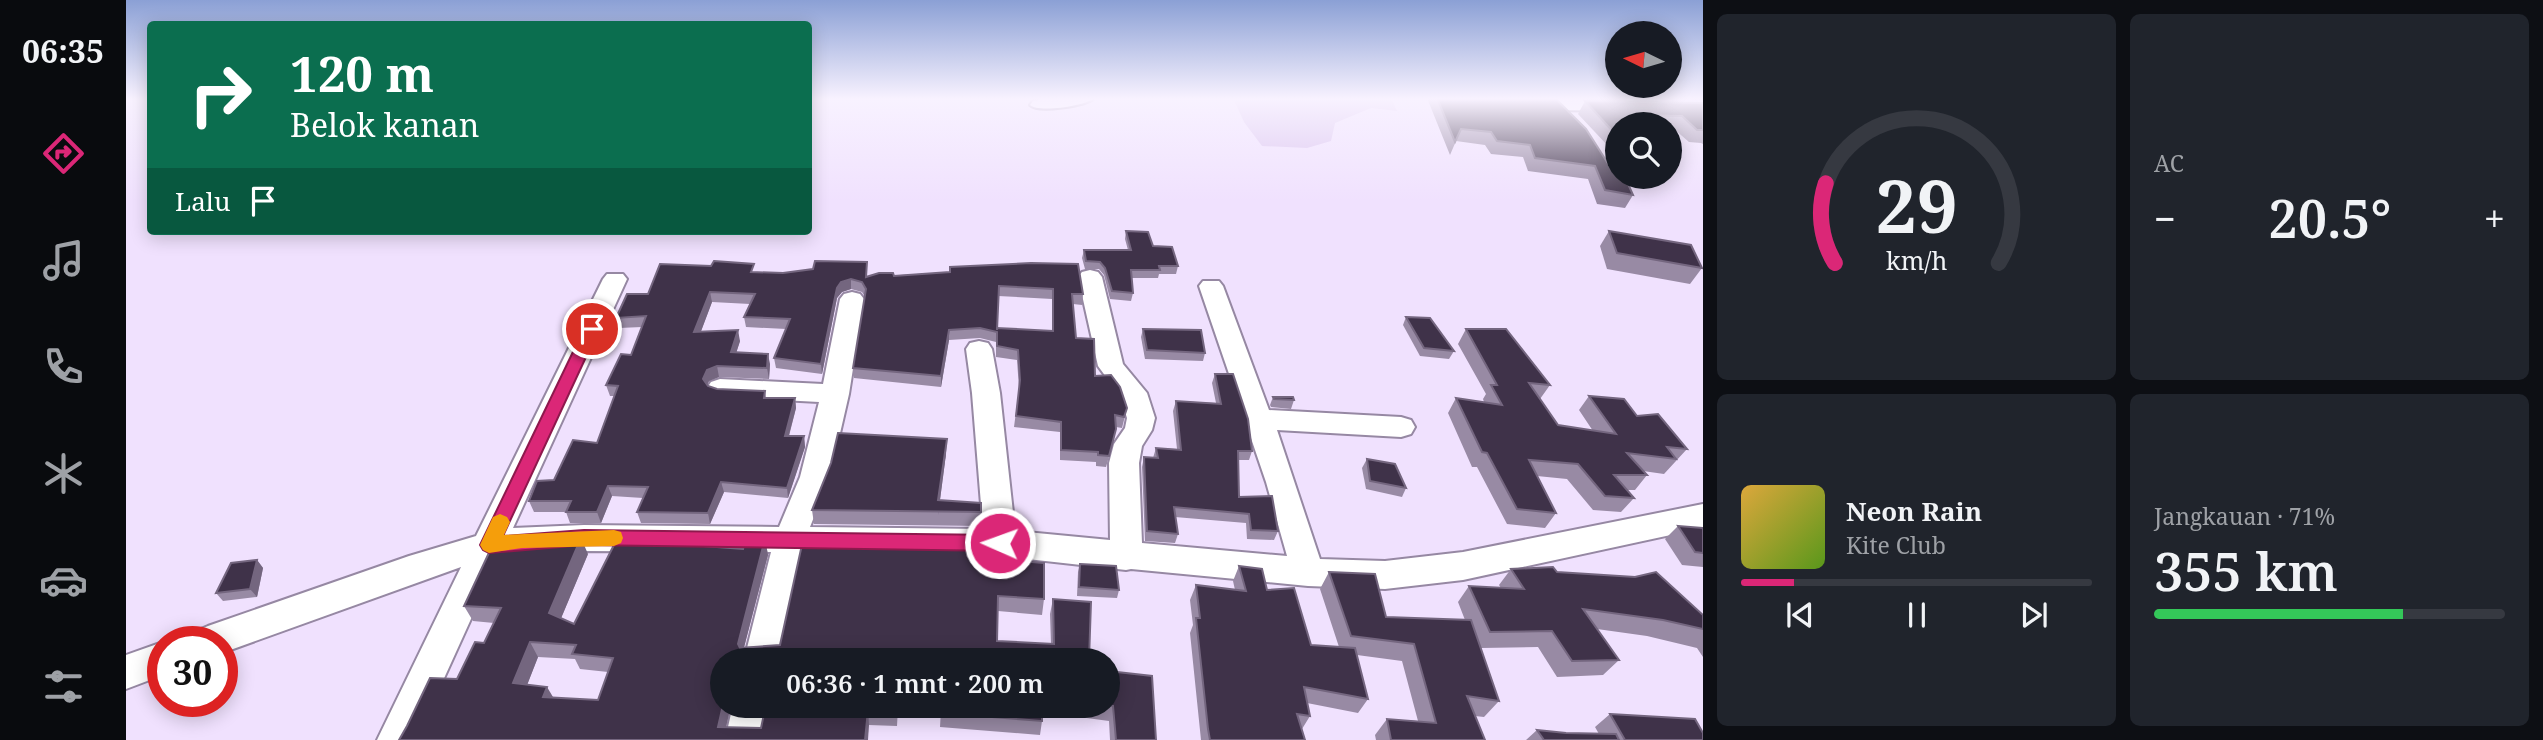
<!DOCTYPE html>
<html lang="id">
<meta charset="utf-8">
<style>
:root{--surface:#171b24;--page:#20242c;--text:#f1f3f6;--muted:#9ea1a6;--line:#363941;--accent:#db2777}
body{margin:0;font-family:"Noto Serif",serif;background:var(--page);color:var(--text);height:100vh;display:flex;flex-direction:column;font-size:26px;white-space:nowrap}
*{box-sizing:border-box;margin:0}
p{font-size:23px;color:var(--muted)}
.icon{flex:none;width:38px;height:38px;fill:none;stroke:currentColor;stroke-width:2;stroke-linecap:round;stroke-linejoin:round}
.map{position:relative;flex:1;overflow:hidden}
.drawer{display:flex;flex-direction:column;gap:14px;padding:14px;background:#0d0f14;width:840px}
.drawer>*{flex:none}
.guide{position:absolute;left:21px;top:21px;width:665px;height:214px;border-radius:7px;box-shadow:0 4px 18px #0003;background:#0b6e4f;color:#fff;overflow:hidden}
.needle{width:46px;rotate:275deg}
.controls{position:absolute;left:1479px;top:21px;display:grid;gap:14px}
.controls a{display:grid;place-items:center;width:77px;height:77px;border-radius:50%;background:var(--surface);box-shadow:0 4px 18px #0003;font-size:35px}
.speed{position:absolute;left:21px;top:626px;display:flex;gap:14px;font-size:35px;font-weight:700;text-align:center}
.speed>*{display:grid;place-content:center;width:91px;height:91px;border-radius:50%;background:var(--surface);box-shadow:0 4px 18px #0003;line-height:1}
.speed .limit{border:10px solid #d22;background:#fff;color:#111}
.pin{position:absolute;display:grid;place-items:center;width:60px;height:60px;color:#fff;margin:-30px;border:4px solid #fff;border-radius:50%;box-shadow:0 2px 7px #0007}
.me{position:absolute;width:77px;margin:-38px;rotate:272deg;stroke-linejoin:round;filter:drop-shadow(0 0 5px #0008)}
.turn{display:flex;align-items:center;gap:24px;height:147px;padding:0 28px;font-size:32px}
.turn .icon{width:91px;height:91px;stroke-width:2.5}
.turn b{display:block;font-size:49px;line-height:60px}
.then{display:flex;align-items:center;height:66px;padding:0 28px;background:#0003;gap:14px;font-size:26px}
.big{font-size:52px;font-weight:600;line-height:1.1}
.drawer .card{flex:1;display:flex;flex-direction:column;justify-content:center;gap:10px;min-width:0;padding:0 24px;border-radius:10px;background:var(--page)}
.drawer .dial{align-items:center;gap:0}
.dial svg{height:182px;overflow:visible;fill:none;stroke:var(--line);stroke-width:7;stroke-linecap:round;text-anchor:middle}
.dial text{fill:var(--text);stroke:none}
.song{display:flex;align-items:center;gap:21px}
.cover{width:84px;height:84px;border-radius:10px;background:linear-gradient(135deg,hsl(40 70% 55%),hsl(90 70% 35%))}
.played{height:7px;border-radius:4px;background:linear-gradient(90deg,var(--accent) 15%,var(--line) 15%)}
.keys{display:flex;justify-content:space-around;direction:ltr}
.heat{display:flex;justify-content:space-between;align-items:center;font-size:38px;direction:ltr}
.charge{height:10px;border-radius:5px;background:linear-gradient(90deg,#34c759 71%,var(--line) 0)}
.drawer .tiles{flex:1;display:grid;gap:14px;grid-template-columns:repeat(2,1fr)}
.trip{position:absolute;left:584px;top:648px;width:410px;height:70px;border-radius:35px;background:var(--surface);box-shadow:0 4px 18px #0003;font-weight:600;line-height:70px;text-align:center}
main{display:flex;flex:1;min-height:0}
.menu{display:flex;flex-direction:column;width:126px;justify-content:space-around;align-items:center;background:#090b0e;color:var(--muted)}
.menu .icon{width:49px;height:49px}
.menu .selected{color:var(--accent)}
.menu b{font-size:32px;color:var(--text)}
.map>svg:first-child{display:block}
.green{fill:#d9c2ee}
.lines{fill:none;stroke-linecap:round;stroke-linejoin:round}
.minor-casing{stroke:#9688a3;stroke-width:4}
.minor{fill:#fff;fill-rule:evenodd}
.wall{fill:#988aa4;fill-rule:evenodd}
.shaded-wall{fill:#74667f}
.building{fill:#3f3249;stroke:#74667f;stroke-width:2;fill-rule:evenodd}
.route{fill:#db2777;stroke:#8e194d;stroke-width:2}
.slow{fill:#f59e0b}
</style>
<main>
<nav class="menu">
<b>06:35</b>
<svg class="icon selected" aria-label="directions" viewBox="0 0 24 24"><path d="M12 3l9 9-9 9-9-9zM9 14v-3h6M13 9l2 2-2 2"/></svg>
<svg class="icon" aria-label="music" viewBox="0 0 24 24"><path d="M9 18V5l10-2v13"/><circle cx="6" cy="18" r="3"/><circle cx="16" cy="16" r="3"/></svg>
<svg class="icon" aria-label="phone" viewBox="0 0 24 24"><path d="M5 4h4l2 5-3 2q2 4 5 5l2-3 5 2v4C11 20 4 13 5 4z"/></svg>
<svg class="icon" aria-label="climate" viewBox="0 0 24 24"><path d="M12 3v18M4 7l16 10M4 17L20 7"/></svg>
<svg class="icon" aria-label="car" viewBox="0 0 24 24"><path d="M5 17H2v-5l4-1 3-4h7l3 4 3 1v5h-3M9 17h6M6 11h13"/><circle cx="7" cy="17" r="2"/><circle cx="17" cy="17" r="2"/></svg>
<svg class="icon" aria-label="filters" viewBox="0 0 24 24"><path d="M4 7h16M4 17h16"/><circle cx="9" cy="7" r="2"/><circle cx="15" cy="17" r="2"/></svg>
</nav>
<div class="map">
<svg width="1577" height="740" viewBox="0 0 1577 740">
<rect width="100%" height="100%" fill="#f0e1fe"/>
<path class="green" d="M 1107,98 L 1265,98 L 1271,111 L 1245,108 L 1209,123 L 1205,141 L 1181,148 L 1136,146 L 1118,122 Z"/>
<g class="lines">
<defs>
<g id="minor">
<path d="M 922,98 L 968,98 C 960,106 912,113 904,105 L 907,101 Z"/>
<path d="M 1414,98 L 1491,101 L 1500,106 L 1491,111 L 1429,110 L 1423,109 Z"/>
<path d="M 964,270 L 972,272 L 976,277 L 997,364 L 1021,393 L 1029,418 L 1026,430 L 1016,446 L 1013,463 L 1016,543 L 1161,556 L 1140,482 L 1073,286 L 1077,281 L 1093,281 L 1097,286 L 1143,410 L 1275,417 L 1285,420 L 1289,427 L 1285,434 L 1275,437 L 1151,430 L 1194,559 L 1259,561 L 1337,552 L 1577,504 L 1577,528 L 1337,580 L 1259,589 L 1182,586 L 1005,569 L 1000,570 L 874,556 L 677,553 L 654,660 L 618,660 L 645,552 L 458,551 L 374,555 L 290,740 L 251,740 L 335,567 L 96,653 L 96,642 L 64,642 L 70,631 L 82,626 L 283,556 L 350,536 L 477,279 L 481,274 L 497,274 L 501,279 L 387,528 L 458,525 L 653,527 L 674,477 L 693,402 L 594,397 L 585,394 L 581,388 L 585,382 L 594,379 L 697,384 L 714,299 L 718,294 L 726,292 L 734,294 L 738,299 L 723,394 L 704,477 L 684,527 L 857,529 L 846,393 L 840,349 L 844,343 L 853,341 L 862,343 L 866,349 L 874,393 L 889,531 L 984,540 L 983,463 L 988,444 L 999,428 L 1001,418 L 994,396 L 972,366 L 952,277 L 956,272 Z"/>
<path d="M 37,642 L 37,675 L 0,689 L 0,655 Z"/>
<path d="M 607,705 L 645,705 L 637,740 L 599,740 Z"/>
</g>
</defs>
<use href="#minor" class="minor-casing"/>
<use href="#minor" class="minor"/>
</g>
<g class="wall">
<path d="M 1301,98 L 1429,98 L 1488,173 L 1507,195 L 1499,208 L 1471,204 L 1462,179 L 1402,171 L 1397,157 L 1365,154 L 1359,145 L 1330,141 L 1324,155 Z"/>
<path d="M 1502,98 L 1577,98 L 1577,100 Z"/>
<path d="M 1459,101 L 1577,103 L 1577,144 L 1575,143 L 1563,142 L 1548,129 L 1544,129 L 1544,124 L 1491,124 L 1491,168 L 1483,147 L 1452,114 Z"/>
<path d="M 1000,231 L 1027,246 L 1052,266 L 1050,274 L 1033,274 L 1032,278 L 1005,278 L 1007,293 L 1005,301 L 984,299 L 978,275 L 973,269 L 959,269 L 956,258 L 958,250 L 1002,250 L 999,239 Z"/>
<path d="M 1483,231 L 1576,268 L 1564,284 L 1481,269 L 1474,246 Z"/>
<path d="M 823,272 L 957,294 L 956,305 L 947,304 L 950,338 L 969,376 L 1001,408 L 996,428 L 990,427 L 988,439 L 980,467 L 970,466 L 970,462 L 934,460 L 934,432 L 888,427 L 893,389 L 891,360 L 870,357 L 870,342 L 854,338 L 823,340 L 815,387 L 728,378 L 727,368 L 739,297 L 736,292 L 725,289 L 716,292 L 711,298 L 696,374 L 650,368 L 648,358 L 660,329 L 620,327 L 618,317 L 624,304 L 586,302 L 575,331 L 614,341 L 610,353 L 644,364 L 643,379 L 593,377 L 583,381 L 581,385 L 582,386 L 591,389 L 639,391 L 640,398 L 669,398 L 670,408 L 663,436 L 678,436 L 679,447 L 662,498 L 598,492 L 584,524 L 515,523 L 511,512 L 517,498 L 486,496 L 475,523 L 444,523 L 440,512 L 408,512 L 403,501 L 471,443 L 489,396 L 484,396 L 480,385 L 505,355 L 516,327 L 493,328 L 490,318 L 629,273 L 741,277 ZM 872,296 L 926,299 L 926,331 L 871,330 Z"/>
<path d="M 1280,317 L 1328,351 L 1323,359 L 1294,356 L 1277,325 Z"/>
<path d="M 1017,329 L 1079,353 L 1077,361 L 1019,359 L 1015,337 Z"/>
<path d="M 1340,329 L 1424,385 L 1414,399 L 1432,425 L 1467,431 L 1453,410 L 1463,396 L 1511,416 L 1561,449 L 1538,474 L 1517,471 L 1521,475 L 1509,490 L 1501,490 L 1508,498 L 1495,512 L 1467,510 L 1441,479 L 1411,476 L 1430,513 L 1419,528 L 1381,524 L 1351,467 L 1346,467 L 1322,413 L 1330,398 L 1358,402 L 1357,399 L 1360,394 L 1332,344 Z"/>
<path d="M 1089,374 L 1126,451 L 1123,460 L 1112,460 L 1113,497 L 1152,531 L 1148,540 L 1121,539 L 1120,523 L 1049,517 L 1052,534 L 1049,543 L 1019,541 L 1016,467 L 1018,457 L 1027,458 L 1030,448 L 1051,449 L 1047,411 L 1050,401 L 1090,403 L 1086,383 Z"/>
<path d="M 1147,397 L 1168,400 L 1165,409 L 1145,407 L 1144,405 Z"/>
<path d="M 820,454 L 814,500 L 855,512 L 854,526 L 688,524 L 686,510 Z"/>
<path d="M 1241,459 L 1280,488 L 1276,497 L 1240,489 L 1236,468 Z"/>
<path d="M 1552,526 L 1577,528 L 1577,567 L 1556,565 L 1539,539 Z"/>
<path d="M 639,539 L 642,555 L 618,647 L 654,645 L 868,559 L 918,599 L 916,615 L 872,611 L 871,641 L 925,644 L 924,614 L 927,599 L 963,660 L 597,660 L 597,705 L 605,705 L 600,727 L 635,728 L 640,705 L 982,705 L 982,671 L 1030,740 L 984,740 L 983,721 L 916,712 L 916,721 L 914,735 L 814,727 L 815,709 L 772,707 L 771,726 L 743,725 L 273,740 L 331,679 L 358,643 L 368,623 L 347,621 L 338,606 L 462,554 L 435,618 L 448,624 L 541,543 L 617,549 ZM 412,657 L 449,659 L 454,669 L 482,672 L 472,700 L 427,698 L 401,685 Z"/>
<path d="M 131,560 L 137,568 L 131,597 L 97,601 L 90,593 Z"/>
<path d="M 954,564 L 993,590 L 991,598 L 951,596 L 952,572 Z"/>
<path d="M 1113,566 L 1141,590 L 1185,645 L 1213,647 L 1194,589 L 1203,572 L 1260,617 L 1339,620 L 1332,602 L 1343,586 L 1375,588 L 1373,585 L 1385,569 L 1431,572 L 1577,629 L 1577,657 L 1571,648 L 1521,636 L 1471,629 L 1493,660 L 1477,675 L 1431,677 L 1412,647 L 1355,648 L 1373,701 L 1358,717 L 1349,716 L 1359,740 L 1250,740 L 1249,735 L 1261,719 L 1292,721 L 1276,661 L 1231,655 L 1242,699 L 1232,713 L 1181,703 L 1184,716 L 1176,729 L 1179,740 L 1075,740 L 1064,633 L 1067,625 L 1064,600 L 1070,585 L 1109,590 L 1107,581 Z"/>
<path d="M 1484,714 L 1577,740 L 1400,740 L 1411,730 L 1440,733 L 1473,734 L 1469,727 Z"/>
</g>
<g class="shaded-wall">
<path d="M 725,279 L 725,289 L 716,292 L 711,298 L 696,374 L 695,364 L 711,288 L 715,282 Z"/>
<path d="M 584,292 L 586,302 L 571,342 L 568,332 Z"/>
<path d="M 612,330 L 614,341 L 607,363 L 605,352 Z"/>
<path d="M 823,330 L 823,340 L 815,387 L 815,376 Z"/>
<path d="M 642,354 L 644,364 L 643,379 L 641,368 Z"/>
<path d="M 591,366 L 593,377 L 583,381 L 579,389 L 577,379 L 581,370 Z"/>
<path d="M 669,398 L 670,408 L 660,446 L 659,436 Z"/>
<path d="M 678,436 L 679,447 L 662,498 L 661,488 Z"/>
<path d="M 821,439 L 820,454 L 812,515 L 812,500 Z"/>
<path d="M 595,482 L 598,492 L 584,524 L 582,513 Z"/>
<path d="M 482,486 L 486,496 L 475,523 L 471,512 Z"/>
<path d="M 455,538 L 462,554 L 431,628 L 423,613 Z"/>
<path d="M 639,539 L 642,555 L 615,659 L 612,644 Z"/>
<path d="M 131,560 L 137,568 L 131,597 L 124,589 Z"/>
<path d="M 404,642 L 412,657 L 396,698 L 387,683 Z"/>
<path d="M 421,687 L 430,702 L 417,697 Z"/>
<path d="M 597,705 L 605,705 L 597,740 L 592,727 Z"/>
<path d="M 742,710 L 743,725 L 742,740 L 739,740 Z"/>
</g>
<g class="building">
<path d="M 1311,98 L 1429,98 L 1460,129 L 1488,173 L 1491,174 L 1491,177 L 1499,177 L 1507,195 L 1479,190 L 1469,166 L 1409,158 L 1404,145 L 1371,141 L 1365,132 L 1335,129 L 1329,142 Z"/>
<path d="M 1459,101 L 1577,103 L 1577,130 L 1571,130 L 1556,116 L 1506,115 L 1514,124 L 1491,124 L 1491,136 Z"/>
<path d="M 1000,231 L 1022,232 L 1027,246 L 1046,247 L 1052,266 L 1033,266 L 1034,270 L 1005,270 L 1007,293 L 986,291 L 979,268 L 974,262 L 960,261 L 958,250 L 1005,250 Z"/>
<path d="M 1483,231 L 1565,245 L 1576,268 L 1491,253 Z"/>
<path d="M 588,261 L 628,264 L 625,272 L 657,273 L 687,269 L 689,261 L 741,262 L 740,277 L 753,273 L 767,273 L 768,276 L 824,272 L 824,267 L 905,263 L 952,264 L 957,294 L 946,294 L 950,338 L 968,339 L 969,376 L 985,375 L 994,387 L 1001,408 L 998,417 L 989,415 L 990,429 L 983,456 L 972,455 L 972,452 L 935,450 L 935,422 L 890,416 L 894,380 L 892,350 L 871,346 L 871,332 L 854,328 L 823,330 L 815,376 L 727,368 L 740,289 L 736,282 L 725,279 L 715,282 L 711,288 L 695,364 L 648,358 L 664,319 L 618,317 L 629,294 L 584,292 L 568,332 L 612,330 L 605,352 L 642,354 L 641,368 L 591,366 L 581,370 L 577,379 L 582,386 L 591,389 L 639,391 L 638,398 L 669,398 L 659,436 L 678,436 L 661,488 L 595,482 L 582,513 L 511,512 L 522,487 L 482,486 L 471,512 L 440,512 L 445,501 L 403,501 L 411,481 L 428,480 L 447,440 L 471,443 L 492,386 L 480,385 L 495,354 L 505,355 L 520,316 L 490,318 L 501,294 L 522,294 L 534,264 L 585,266 ZM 873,286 L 927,289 L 927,331 L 871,328 L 871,330 Z"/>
<path d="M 1280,317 L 1304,318 L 1328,351 L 1298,348 Z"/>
<path d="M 1017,329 L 1075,330 L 1079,353 L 1021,350 Z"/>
<path d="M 1340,329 L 1380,329 L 1424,385 L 1403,383 L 1432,425 L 1490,434 L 1463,396 L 1498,399 L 1511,416 L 1532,414 L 1561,449 L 1541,447 L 1550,459 L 1501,453 L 1521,475 L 1488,475 L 1508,498 L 1479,496 L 1452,464 L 1403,460 L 1430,513 L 1391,509 L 1361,453 L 1356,452 L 1330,398 L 1376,405 L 1365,385 L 1371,385 Z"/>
<path d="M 1089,374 L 1107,374 L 1122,419 L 1126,451 L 1112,451 L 1113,497 L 1146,496 L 1152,531 L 1125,530 L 1123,514 L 1048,507 L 1052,534 L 1021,531 L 1018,457 L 1032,458 L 1030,448 L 1055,450 L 1050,401 L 1095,404 Z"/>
<path d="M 1147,397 L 1167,397 L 1168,400 L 1148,399 Z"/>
<path d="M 712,433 L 821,439 L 812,500 L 855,503 L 855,512 L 686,510 L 705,463 Z"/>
<path d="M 1241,459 L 1269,464 L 1280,488 L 1244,481 Z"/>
<path d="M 1552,526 L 1577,528 L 1577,553 L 1569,552 Z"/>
<path d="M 455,538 L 423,613 L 448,624 L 490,541 L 495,542 L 497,538 L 540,538 L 538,543 L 617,549 L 620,539 L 639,539 L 612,644 L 614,648 L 654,645 L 677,540 L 868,543 L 868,559 L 918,563 L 918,599 L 872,596 L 871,641 L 928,644 L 927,599 L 965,602 L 963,660 L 597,660 L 597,705 L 592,727 L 635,728 L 640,705 L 771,705 L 770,712 L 742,710 L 739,740 L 273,740 L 281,726 L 304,678 L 331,679 L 349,642 L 358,643 L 375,608 L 338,606 L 368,542 ZM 404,642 L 450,645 L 446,654 L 487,658 L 472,700 L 417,697 L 421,687 L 387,683 Z"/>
<path d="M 131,560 L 124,589 L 90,593 L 105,563 Z"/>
<path d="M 954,564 L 990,566 L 993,590 L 953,587 Z"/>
<path d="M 1113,566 L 1136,569 L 1141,590 L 1168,588 L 1185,645 L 1229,648 L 1242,699 L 1178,687 L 1184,716 L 1171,714 L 1179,740 L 1084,740 L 1082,729 L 1070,618 L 1074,618 L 1070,585 L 1120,591 Z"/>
<path d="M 1427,567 L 1431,572 L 1509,577 L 1530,572 L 1577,615 L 1577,629 L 1537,620 L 1457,609 L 1493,660 L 1446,661 L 1426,631 L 1364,632 L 1343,586 L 1398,589 L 1385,569 Z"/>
<path d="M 1203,572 L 1249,574 L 1260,617 L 1345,620 L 1373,701 L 1341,696 L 1359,740 L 1265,740 L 1261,719 L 1310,723 L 1288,644 L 1225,636 Z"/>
<path d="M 982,671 L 1026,676 L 1030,740 L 990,740 L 987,706 L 978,705 L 982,705 Z"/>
<path d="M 815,705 L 916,705 L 916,721 L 815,713 Z"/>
<path d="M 1484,714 L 1569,719 L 1577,733 L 1577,740 L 1499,740 Z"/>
<path d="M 1411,730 L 1440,733 L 1490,734 L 1493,740 L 1418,740 Z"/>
</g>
<linearGradient id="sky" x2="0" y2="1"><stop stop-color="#8ba0d5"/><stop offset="0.49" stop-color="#f8f2ff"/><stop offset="1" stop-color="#f8f2ff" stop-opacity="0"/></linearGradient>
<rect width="1577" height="202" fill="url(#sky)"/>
<path class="route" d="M 466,324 L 473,329 L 377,536 L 458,530 L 874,535 L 881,537 L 884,543 L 881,549 L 874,551 L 458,545 L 363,553 L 357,550 L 354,545 L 458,329 Z"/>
<path class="slow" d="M 374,514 L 381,517 L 384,522 L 378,535 L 488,530 L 495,532 L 497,538 L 495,543 L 488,546 L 396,548 L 363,553 L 357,550 L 354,545 L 367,517 Z"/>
</svg>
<div class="controls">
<a><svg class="needle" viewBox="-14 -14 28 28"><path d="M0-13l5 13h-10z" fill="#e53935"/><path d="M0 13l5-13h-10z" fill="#9ea1a6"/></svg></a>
<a><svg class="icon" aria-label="search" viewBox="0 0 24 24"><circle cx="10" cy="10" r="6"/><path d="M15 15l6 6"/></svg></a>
</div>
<div class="speed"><div class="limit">30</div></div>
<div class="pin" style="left:466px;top:329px;background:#d93025"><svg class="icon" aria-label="arrive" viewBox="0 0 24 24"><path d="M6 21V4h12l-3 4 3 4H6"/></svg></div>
<svg class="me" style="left:874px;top:543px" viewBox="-20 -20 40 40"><circle r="17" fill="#db2777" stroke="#fff" stroke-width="3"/><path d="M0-11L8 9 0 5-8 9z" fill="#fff"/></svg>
<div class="trip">06:36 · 1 mnt · 200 m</div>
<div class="guide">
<div class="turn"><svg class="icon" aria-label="right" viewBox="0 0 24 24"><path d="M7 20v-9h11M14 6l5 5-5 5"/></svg><div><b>120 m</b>Belok kanan</div></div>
<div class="then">Lalu<svg class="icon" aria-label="arrive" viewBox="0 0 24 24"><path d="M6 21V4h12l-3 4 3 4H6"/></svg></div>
</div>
</div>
<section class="drawer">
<div class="tiles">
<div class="card dial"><svg viewBox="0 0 100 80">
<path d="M14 69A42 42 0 1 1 86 69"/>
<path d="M14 69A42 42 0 0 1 10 34" stroke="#db2777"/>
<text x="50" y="56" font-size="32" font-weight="700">29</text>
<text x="50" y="72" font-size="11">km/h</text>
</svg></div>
<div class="card"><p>AC</p>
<div class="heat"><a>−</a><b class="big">20.5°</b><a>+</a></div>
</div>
<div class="card">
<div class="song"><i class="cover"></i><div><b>Neon Rain</b><p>Kite Club</p></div></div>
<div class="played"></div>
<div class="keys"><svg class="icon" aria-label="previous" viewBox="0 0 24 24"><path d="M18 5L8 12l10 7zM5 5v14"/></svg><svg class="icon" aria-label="pause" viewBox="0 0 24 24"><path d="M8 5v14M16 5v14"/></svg><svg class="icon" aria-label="next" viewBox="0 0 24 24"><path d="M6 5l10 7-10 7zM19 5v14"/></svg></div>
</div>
<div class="card"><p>Jangkauan · 71%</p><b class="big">355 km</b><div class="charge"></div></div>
</div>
</section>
</main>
